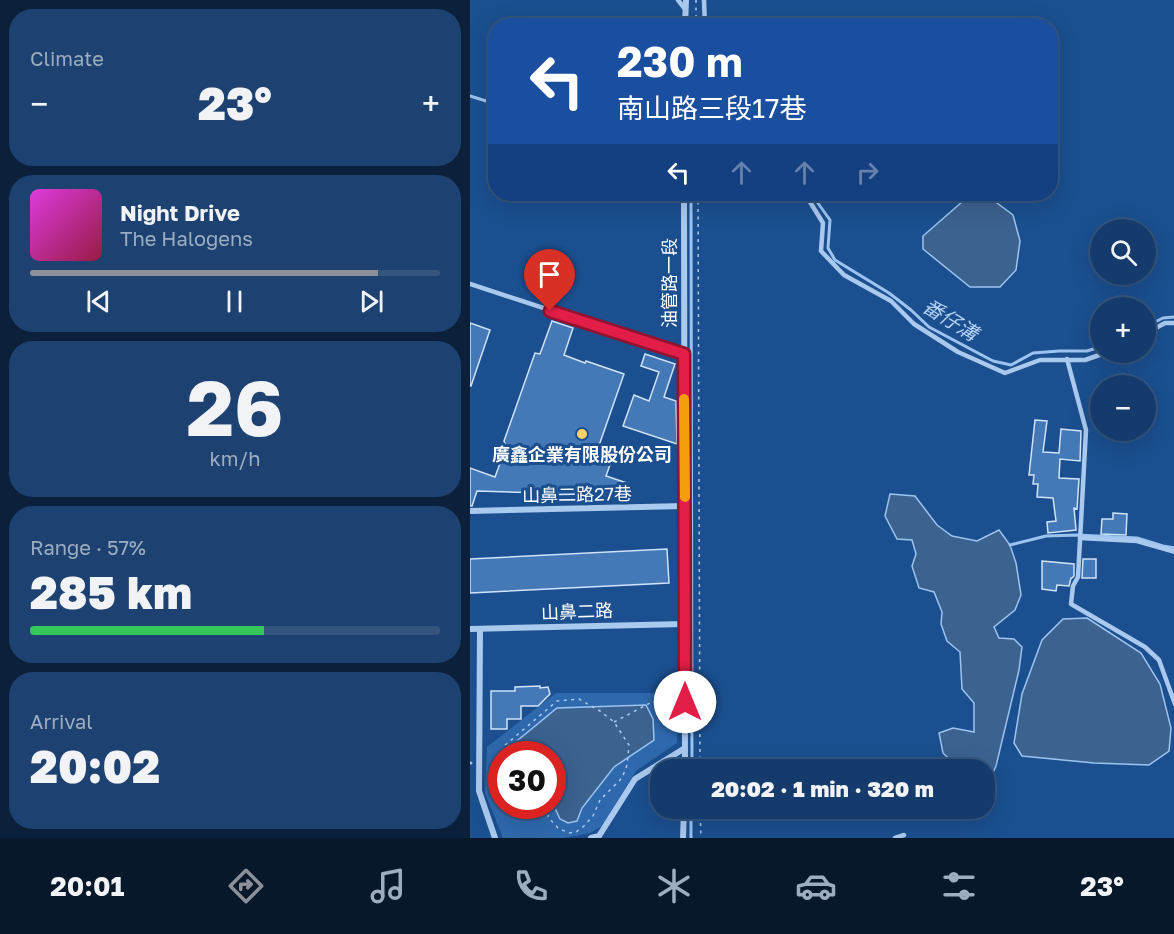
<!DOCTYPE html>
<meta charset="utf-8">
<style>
:root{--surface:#143b6b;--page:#1d4271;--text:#f1f3f6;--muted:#9dadc1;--line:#33557e;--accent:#8c9099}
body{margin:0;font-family:"Golos Text","Noto Sans TC",sans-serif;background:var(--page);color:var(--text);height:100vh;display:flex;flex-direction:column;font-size:22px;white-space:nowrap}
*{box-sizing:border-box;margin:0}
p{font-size:20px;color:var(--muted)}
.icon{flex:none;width:33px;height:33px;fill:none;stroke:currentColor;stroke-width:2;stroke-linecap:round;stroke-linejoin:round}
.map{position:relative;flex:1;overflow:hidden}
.sheet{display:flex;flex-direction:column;gap:9px;padding:9px;background:#0b203b;width:470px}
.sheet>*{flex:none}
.banner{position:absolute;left:18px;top:18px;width:570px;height:183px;border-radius:24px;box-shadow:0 6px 24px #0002,0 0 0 2px var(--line);background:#1a4fa0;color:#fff;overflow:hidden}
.controls{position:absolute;left:620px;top:219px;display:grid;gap:12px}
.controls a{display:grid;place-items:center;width:66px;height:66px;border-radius:50%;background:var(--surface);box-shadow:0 6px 24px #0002,0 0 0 2px var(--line);font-size:30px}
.speed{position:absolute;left:18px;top:741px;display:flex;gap:12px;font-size:30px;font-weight:700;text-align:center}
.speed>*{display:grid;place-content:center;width:78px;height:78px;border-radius:50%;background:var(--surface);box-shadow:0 6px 24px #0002,0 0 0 2px var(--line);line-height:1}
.speed .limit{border:9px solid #d22;background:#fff;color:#111}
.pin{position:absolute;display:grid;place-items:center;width:51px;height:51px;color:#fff;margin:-62px -26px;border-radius:50% 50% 50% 0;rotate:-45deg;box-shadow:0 0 6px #0007}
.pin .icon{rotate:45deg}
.me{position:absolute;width:66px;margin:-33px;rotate:0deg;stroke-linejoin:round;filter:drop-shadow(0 0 4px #0008)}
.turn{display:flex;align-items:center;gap:21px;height:126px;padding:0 30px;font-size:27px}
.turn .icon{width:78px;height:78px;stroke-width:2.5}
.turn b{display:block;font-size:42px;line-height:51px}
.lanes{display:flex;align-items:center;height:57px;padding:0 30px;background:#0003;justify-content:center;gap:30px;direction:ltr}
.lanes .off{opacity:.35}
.big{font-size:45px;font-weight:800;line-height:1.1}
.sheet .widget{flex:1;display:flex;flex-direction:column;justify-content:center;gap:9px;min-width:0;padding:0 21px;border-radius:24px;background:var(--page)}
.sheet .dial{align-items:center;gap:0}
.dial b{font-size:78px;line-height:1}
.song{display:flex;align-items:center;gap:18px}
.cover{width:72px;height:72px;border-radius:9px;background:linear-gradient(135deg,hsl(300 70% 55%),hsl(340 70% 35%))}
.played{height:6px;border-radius:3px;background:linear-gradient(90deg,var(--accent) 85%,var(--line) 85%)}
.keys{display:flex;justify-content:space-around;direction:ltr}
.heat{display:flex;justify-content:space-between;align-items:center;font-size:33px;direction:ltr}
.charge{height:9px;border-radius:4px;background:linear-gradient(90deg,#34c759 57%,var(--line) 0)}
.trip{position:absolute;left:180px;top:759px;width:345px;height:60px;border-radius:24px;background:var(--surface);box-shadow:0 6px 24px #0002,0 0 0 2px var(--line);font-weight:800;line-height:60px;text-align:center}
.menu{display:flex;height:96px;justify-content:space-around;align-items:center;background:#08182b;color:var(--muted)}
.menu .icon{width:42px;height:42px}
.menu .active{color:var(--accent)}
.menu b{font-size:27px;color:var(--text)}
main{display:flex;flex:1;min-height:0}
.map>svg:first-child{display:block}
.green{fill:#2e69ad;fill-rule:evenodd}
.water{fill:#3c6290;stroke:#9cc4f0;stroke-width:1.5}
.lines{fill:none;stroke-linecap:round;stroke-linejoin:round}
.stream{stroke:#9cc4f0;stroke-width:3}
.building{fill:#4478b7;stroke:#cfe3fa;stroke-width:1.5}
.path{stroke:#a9c9ee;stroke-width:1.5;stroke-dasharray:3 4.5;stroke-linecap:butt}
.lane{stroke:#a9c9ee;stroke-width:4.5}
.street{stroke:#a9c9ee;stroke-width:6}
.route-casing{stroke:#92132f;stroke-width:15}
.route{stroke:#e11d48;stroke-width:10}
.slow{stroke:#f59e0b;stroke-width:10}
.poi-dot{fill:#ffd166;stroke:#1b4f8f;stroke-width:2}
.labels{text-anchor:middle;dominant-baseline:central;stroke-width:6;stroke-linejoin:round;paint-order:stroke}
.street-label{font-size:18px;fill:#fff;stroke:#1b4f8f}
.poi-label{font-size:18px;font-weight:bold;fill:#fff;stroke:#1b4f8f}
.water-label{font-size:20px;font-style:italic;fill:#b5d3f5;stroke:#1b4f8f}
</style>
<main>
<section class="sheet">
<div class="widget"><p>Climate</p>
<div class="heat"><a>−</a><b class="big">23°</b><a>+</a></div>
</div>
<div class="widget">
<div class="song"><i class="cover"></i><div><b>Night Drive</b><p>The Halogens</p></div></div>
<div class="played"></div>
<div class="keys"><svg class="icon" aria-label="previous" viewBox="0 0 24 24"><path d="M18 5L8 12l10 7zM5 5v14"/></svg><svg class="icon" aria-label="pause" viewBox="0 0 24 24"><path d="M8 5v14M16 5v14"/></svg><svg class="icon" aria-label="next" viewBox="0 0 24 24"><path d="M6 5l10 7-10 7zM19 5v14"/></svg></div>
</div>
<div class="widget dial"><b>26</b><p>km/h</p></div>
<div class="widget"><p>Range · 57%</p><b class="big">285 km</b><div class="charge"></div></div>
<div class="widget"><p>Arrival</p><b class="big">20:02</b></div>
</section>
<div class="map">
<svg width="705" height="838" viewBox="0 0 705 838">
<rect width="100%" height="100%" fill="#1b4f8f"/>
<path class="green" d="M 86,693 L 207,693 L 207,743 L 166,771 L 132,826 L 120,833 L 94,838 L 33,838 L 15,793 L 17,747 ZM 32,754 L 82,754 L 82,806 L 32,806 Z"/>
<g class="water">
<path d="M 519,197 L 543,215 L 550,241 L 546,270 L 530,287 L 500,287 L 453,249 L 453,236 L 492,202 Z"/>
<path d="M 420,494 L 445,496 L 467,525 L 482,536 L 507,541 L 529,530 L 540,545 L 546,563 L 551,595 L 545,610 L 524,627 L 529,638 L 544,639 L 552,647 L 549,670 L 526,766 L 518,783 L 515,782 L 514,770 L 489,769 L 473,753 L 469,733 L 483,728 L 504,732 L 504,703 L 492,689 L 490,652 L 477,641 L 471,624 L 472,612 L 464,592 L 449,588 L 442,566 L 446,554 L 442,540 L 427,539 L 415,516 Z"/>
<path d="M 617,618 L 671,653 L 690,684 L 701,728 L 699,751 L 679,765 L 624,763 L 552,756 L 544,743 L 552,694 L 572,640 L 593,619 Z"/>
<path d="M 176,705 L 183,719 L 184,740 L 144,767 L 112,808 L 107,821 L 98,823 L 90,819 L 84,806 L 82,754 L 37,754 L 42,745 L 87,708 Z"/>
</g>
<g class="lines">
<g class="stream">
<path d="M 0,96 L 16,101 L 26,84"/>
<path d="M 221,194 L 222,770"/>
<path d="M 340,194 L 345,199 L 360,220 L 358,248 L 365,260 L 419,293 L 441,310 L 459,327 L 523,361 L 541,365 L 563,353 L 589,351 L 617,351 L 630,347"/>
<path d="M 675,327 L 693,318 L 705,317"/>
<path d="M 540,545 L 576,536 L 607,535 L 667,538 L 693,546 L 705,548"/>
<path d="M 0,763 L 1,763"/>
<path d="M 221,838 L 221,808"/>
</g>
</g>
<g class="building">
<path d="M 82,321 L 103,328 L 94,355 L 115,363 L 116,361 L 154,374 L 125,457 L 141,462 L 136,476 L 157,483 L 153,496 L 114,497 L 114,494 L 69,495 L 70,493 L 7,491 L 2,506 L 0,506 L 0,468 L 25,477 L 36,447 L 34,441 L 65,353 L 70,354 Z"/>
<path d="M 0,323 L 20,330 L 1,386 L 0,386 Z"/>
<path d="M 175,354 L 205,364 L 194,397 L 206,401 L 207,444 L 153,426 L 164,395 L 179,401 L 189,372 L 171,366 Z"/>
<path d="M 565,420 L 577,421 L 573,452 L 589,453 L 591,429 L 611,431 L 610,461 L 590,459 L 589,478 L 609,479 L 607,509 L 604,508 L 606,530 L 578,533 L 577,522 L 586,521 L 583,498 L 567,497 L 568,484 L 563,484 L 564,475 L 559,475 Z"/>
<path d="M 643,513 L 657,514 L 656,535 L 631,534 L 632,519 L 643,519 Z"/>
<path d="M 197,549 L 199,583 L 0,593 L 0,559 Z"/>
<path d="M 613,559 L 626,559 L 626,578 L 612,578 Z"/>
<path d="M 572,561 L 604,564 L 604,576 L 602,578 L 601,578 L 599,586 L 587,585 L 586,591 L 572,589 Z"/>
<path d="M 70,686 L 70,688 L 78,687 L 80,694 L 68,706 L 51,706 L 51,719 L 37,719 L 37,729 L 21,729 L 21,691 L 45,691 L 45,687 Z"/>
</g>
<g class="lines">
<g class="path">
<path d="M 226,0 L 226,26"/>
<path d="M 228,194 L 230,770"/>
<path d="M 144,722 L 182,702 L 205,702"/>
<path d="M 32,779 C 23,769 26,757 33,747 L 87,701 L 109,699 L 130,711 L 144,722 L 159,745 L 157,765 L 152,778 L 130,800 L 123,816 L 114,826 L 106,832 L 99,833 L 88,828 L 78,817 L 79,806"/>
<path d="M 230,808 L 231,838"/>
</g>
<g class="lane">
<path d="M 208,0 L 215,9"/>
<path d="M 234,0 L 235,26"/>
<path d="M 332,194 L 337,197 L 353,223 L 351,251 L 374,275 L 421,301 L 444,324 L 488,352 L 535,373 L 570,360 L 615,360 L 638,352"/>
<path d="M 0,284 L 214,354"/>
<path d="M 675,334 L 695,323 L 705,323"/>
<path d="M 597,359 L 616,430 L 608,577 L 603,586 L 601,604 L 675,647 L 689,660 L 705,704"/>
<path d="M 610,538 L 667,541 L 705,552"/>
<path d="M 425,838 L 434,835"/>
</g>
<g class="street">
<path d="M 215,26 L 216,0"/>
<path d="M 214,194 L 215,770"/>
<path d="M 0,511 L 215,506"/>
<path d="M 0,629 L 215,624"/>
<path d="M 10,629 L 9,791 L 25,838"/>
<path d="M 121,838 L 129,836 L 165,779 L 215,748"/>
<path d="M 213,838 L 214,808"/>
</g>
</g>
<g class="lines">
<defs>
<path id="route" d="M 80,311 L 214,354 L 215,702"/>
</defs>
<use href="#route" class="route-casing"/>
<use href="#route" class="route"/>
<path class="slow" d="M 214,399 L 215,497"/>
</g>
<circle class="poi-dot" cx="112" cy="434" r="6"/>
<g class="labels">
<g class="street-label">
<text transform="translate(199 283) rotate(-90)">油管路一段</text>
<text transform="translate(107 494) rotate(-1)">山鼻二路27巷</text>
<text transform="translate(107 611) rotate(-2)">山鼻二路</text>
</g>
<g class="poi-label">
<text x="112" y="454">廣鑫企業有限股份公司</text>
</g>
<g class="water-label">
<text transform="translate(481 319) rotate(32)">番仔溝</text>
</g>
</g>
</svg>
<div class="controls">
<a><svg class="icon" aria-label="search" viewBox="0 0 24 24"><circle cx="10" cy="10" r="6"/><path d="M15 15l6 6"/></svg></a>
<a>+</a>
<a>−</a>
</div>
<div class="speed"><div class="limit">30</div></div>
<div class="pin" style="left:80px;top:311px;background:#d93025"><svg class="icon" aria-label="arrive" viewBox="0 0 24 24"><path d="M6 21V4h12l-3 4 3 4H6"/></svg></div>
<svg class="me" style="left:215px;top:702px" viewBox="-20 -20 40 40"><circle r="19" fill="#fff"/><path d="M0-13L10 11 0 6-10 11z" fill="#e11d48"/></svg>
<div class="trip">20:02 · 1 min · 320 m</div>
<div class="banner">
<div class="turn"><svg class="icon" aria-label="left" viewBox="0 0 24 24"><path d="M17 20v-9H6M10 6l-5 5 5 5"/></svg><div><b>230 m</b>南山路三段17巷</div></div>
<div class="lanes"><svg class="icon" aria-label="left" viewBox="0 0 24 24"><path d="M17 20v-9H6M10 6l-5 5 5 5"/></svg><svg class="icon off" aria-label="ahead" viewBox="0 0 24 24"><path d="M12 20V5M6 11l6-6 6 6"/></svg><svg class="icon off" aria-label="ahead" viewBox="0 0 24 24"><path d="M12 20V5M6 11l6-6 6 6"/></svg><svg class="icon off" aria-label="right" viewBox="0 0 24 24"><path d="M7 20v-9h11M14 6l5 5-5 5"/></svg></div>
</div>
</div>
</main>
<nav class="menu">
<b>20:01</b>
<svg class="icon active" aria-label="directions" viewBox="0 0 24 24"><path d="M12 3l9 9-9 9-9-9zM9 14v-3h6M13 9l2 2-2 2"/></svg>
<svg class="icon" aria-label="music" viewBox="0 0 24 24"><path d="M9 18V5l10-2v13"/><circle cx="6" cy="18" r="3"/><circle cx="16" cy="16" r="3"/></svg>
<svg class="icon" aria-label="phone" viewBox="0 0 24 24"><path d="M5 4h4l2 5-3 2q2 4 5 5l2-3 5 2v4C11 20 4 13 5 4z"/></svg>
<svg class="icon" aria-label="climate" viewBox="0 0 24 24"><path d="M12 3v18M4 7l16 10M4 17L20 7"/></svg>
<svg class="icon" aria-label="car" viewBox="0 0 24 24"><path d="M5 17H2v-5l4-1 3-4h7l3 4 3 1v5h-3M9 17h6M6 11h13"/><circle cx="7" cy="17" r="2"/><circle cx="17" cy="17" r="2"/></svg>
<svg class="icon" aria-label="filters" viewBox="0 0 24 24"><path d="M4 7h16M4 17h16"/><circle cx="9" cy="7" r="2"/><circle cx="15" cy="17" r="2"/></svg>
<b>23°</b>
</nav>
